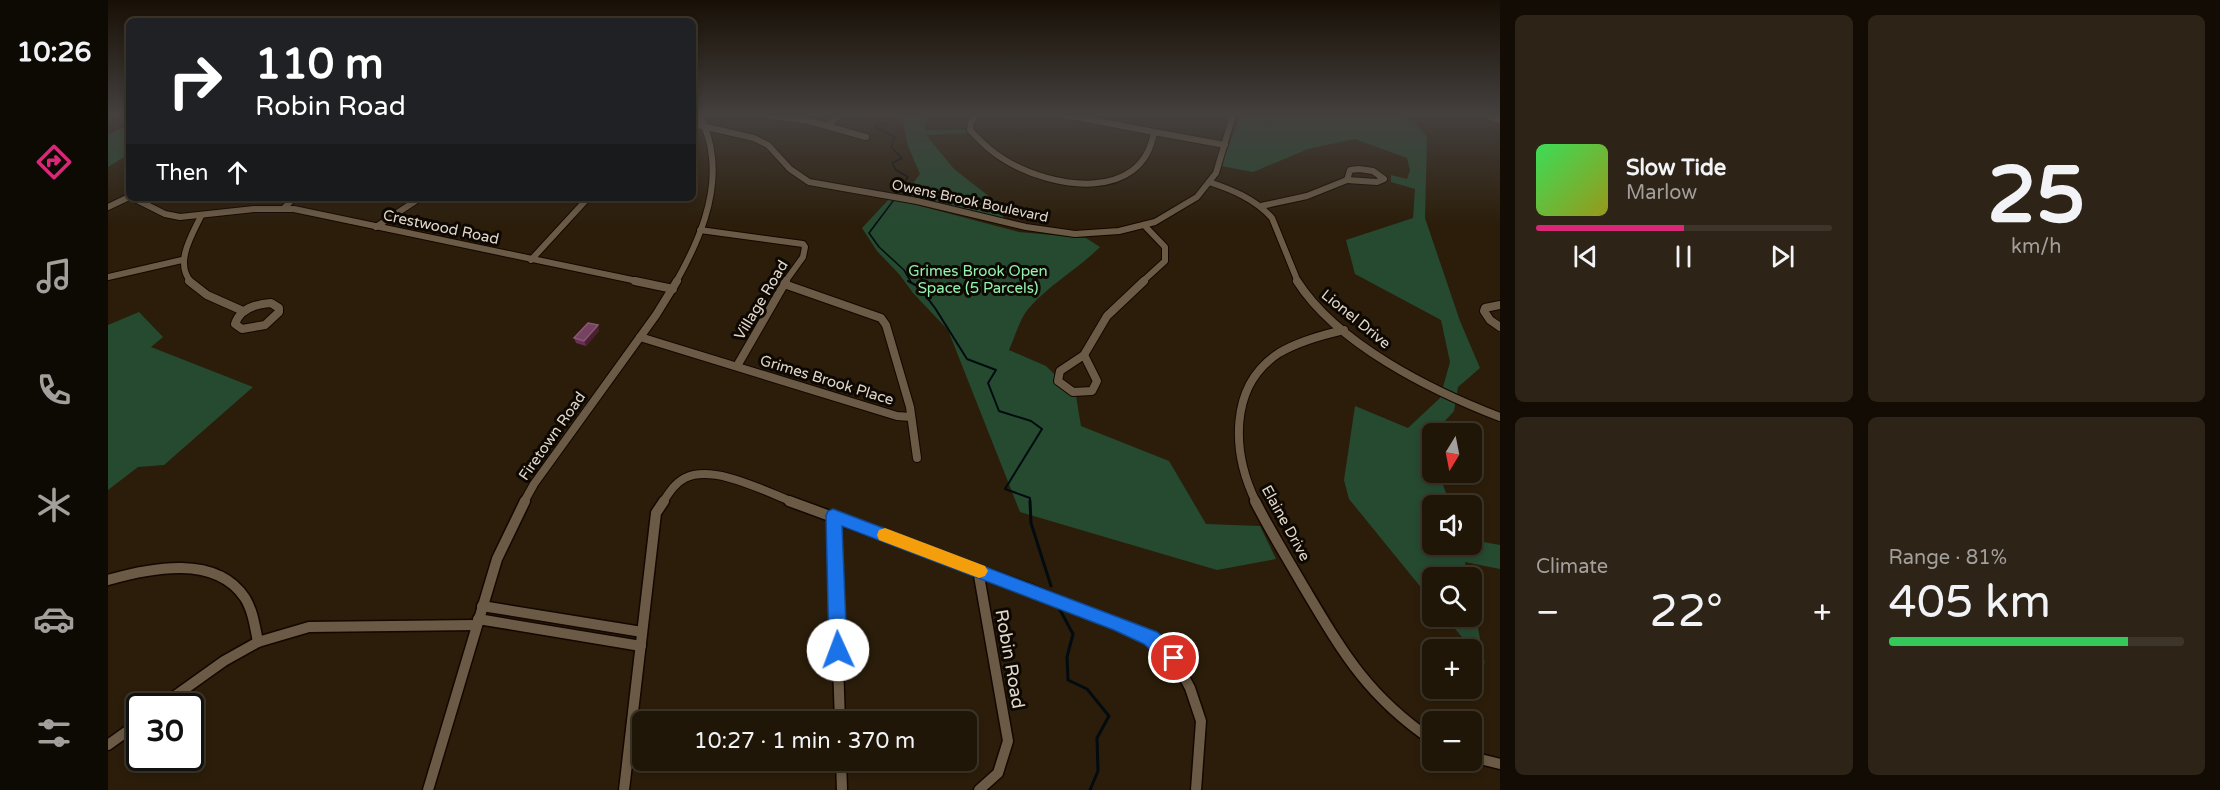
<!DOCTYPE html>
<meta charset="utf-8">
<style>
:root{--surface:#201608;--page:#2d2316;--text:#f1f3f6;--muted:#a29f9c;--line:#3d3529;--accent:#db2777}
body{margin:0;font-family:"Varela Round",sans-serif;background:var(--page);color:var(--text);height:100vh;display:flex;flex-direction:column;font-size:22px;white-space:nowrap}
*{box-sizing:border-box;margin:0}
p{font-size:20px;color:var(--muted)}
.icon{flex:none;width:33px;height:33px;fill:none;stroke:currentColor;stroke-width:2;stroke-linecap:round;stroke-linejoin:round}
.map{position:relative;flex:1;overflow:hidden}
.side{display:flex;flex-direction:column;gap:15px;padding:15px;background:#120c04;width:720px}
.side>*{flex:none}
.guide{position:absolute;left:18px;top:18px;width:570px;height:183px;border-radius:9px;box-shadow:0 3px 9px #0003,0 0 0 2px var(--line);background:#202124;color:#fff;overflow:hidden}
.needle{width:39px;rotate:190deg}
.buttons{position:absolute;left:1314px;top:423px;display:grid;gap:12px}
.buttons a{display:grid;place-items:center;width:60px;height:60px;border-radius:9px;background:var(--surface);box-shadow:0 3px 9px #0003,0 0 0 2px var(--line);font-size:30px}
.speed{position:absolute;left:18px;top:693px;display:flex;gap:12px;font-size:30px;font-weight:700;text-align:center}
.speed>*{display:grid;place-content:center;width:78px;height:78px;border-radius:50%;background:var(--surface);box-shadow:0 3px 9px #0003,0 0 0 2px var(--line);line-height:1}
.speed .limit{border:3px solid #111;border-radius:9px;background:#fff;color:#111}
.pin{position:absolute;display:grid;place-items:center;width:51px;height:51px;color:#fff;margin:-26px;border:3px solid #fff;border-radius:50%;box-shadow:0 2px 6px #0007}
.me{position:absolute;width:66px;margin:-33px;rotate:358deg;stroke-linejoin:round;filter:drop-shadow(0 0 4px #0008)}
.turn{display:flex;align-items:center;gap:21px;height:126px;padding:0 30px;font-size:27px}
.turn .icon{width:78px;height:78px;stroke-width:2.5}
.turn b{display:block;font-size:42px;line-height:51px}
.then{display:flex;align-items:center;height:57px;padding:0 30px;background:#0003;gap:12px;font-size:22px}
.big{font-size:45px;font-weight:600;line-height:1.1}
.side .card{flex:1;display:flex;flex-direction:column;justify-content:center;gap:9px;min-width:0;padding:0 21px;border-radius:9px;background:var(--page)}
.side .dial{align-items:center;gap:0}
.dial b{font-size:78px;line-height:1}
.song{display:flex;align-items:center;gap:18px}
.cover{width:72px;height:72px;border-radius:9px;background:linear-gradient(135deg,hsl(130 70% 55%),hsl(60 70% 35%))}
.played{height:6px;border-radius:3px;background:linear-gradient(90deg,var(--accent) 50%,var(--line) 50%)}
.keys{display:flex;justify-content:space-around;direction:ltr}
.heat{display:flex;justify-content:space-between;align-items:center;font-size:33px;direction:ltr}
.charge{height:9px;border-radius:4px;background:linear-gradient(90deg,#34c759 81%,var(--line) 0)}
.side .tiles{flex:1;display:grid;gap:15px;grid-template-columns:repeat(2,1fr)}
.trip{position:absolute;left:524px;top:711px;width:345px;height:60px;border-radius:9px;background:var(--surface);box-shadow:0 3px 9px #0003,0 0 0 2px var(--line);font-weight:600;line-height:60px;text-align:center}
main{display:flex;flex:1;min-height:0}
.dock{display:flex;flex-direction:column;width:108px;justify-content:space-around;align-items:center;background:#0d0903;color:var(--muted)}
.dock .icon{width:42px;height:42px}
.dock .selected{color:var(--accent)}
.dock b{font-size:27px;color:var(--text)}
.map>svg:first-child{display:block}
.green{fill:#254a30}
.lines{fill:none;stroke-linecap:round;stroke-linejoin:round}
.stream-far2{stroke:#020b0f;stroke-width:1.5}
.stream-far1{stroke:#020b0f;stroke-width:2}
.stream{stroke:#020b0f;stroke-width:3}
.minor-far2-casing{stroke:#130700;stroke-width:8}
.minor-far1-casing{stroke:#130700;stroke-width:10}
.minor-casing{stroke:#130700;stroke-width:13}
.minor-far2{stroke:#6b5a45;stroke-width:6}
.minor-far1{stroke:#6b5a45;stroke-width:8}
.minor{stroke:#6b5a45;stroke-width:10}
.wall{fill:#693156}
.shaded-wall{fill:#4b2132}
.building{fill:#764262;stroke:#875a73;stroke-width:1.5}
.route{fill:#1a73e8;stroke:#114b97;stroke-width:1.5}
.slow{fill:#f59e0b}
.labels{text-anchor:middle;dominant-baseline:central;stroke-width:6;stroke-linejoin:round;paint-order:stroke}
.far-street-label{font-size:14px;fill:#e1d7cb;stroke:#0e0803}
.street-label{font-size:15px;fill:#e1d7cb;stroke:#0e0803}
.park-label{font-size:15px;fill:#92f2ae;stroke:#0e0803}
.near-street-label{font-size:18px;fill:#e1d7cb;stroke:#0e0803}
</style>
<main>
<nav class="dock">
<b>10:26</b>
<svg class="icon selected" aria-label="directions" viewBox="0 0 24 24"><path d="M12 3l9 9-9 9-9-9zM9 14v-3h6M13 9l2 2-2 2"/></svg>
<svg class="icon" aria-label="music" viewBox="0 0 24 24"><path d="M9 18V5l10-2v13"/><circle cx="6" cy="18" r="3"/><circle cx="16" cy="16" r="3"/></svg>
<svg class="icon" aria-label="phone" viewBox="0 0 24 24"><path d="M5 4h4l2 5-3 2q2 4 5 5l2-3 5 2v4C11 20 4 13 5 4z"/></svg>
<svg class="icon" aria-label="climate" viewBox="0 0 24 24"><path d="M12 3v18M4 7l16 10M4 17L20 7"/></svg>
<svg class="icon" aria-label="car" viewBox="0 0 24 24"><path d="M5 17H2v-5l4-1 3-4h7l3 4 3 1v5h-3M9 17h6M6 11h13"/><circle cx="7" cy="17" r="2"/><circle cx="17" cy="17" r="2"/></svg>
<svg class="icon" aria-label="filters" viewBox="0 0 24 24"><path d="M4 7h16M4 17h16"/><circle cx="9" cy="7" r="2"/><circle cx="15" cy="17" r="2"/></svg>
</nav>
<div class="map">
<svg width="1392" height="790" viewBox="0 0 1392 790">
<rect width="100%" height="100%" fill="#2b1d0a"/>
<g class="green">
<path d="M 799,115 L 821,115 L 816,130 L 859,130 L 861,133 L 818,135 L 846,169 L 896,208 L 895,218 L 797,194 L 812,174 L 800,146 L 794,117 Z"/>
<path d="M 1132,115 L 1286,115 L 1305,120 L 1319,137 L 1317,218 L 1352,321 L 1372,368 L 1350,387 L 1346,411 L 1320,440 L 1324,454 L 1324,472 L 1331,473 L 1342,505 L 1324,506 L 1324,544 L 1364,544 L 1364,540 L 1392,545 L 1392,569 L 1357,562 L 1359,577 L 1324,578 L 1324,601 L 1241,499 L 1236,480 L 1247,406 L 1300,428 L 1332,398 L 1342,362 L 1333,320 L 1247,274 L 1238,240 L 1305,218 L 1307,189 L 1283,182 L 1283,175 L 1299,179 L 1302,170 L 1299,158 L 1247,139 L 1200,149 L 1145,172 L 1113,166 Z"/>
<path d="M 21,126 L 21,154 L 0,167 L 0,134 Z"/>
<path d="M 782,198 L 911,232 L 978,238 L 992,247 C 970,269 942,284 921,308 C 912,318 907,337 901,350 L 938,366 L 968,396 L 973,426 L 1061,461 L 1098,524 L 1152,526 L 1168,559 L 1109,570 L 912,512 L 840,330 L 805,293 L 791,274 L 769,251 L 754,228 Z"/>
<path d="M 31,312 L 55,337 L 43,347 L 145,387 L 56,465 L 30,467 L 0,490 L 0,325 Z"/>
<path d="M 1364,598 L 1377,664 L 1337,617 L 1364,616 Z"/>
</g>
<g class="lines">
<g class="stream-far2">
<path d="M 774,115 L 764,121 L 779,124 L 767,127 L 787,137 L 783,147 L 794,158 L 784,163 L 788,170 L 800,177 L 789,193"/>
<path d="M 785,201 L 761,233 L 771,247 L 796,270 L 803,282"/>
</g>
<path class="stream-far1" d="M 800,281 L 811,287 L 827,308 L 859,359 L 888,370 L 880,383 L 891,411 L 923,421 L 934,429 L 897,489 L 922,498 L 922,502"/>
<g class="stream">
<path d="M 922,501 L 923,523 L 943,586"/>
<path d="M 951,608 L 965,634 L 959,657 L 960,680 L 979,689 L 1001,716 L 989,738 L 990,771 L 982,790"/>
</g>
<defs>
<g id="minor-far2">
<path d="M 659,115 L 701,121 L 758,137"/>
<path d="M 868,115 L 863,122 L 862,130 C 873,142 883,152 897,160 C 943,188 1034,204 1046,132 L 958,115"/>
<path d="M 1377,115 L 1392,120"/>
<path d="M 585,124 L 646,138 L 660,145 L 682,169 L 701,182 L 809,201 L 918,227 L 967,234 L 1011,231 L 1047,222 L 1089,197 L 1108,173 L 1125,115"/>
<path d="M 720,126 L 730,115"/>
<path d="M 1046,132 L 1117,145"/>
<path d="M 1251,169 L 1265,171 L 1276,179 L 1269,182 L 1239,180 L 1242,170 Z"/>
<path d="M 1101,182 C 1125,190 1147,199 1164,218 L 1190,282"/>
<path d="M 25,198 L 57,214 L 72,217 L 146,209 L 186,209 L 534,282"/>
<path d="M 1153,206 L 1199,196 L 1239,180"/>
<path d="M 0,207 L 21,197"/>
<path d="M 176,208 L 186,198"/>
<path d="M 268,227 L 312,198"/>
<path d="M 592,230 L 695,244 L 697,247 L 695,257 L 677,282"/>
<path d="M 423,260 L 480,198"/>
<path d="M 0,277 L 74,260"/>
<path d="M 83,282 C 66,263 84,235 93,216"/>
<path d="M 568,282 C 590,243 611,196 603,150 C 602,138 596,127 592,115"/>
<path d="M 1034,282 L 1057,261 L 1057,247 L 1036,225"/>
</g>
<g id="minor-far1">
<path d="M 81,281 L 99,295 L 135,311"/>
<path d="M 527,281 L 565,289"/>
<path d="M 1189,281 C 1229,344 1324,391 1392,417"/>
<path d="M 676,284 L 773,318 L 778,325 L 802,407 L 809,458"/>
<path d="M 163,303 L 171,308 L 171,312 L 157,325 L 134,329 L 127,324 C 132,308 148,304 163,303 Z"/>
<path d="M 1392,305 L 1377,308 L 1376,311 L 1382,320 L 1392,327"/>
<path d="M 532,337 L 789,416 L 803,417"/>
<path d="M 976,355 L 989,381 L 984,391 L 965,392 L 950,381 L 952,371 Z"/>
<path d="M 976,355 L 999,316 L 1036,281"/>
<path d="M 629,366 L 678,281"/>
<path d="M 416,502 L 426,484 L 548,315 L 569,281"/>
<path d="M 555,502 C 561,493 567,483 577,478 C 606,464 656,491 685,502"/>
<path d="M 1148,502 C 1124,453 1120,386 1171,353 C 1191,341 1214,335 1236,330"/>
</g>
<g id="minor">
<path d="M 681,501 L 916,587 L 1042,638 L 1066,658 L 1082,688 L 1093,721 L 1088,790"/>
<path d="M 1147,501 C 1161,529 1178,556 1194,584 C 1234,651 1258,695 1324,740"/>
<path d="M 725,516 L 732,722"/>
<path d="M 870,570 L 900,741 L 890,773 L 871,790"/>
<path d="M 0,580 C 42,568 108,554 137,598 C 145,611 147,627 150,642"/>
<path d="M 374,606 L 534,632"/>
<path d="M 370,619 L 533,646"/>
<path d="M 53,706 L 116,661 L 150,642 L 201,627 L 368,625"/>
<path d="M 0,745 L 32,722"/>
<path d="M 1364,757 L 1392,764"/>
<path d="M 733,760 L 734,790"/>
<path d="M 320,790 L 389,559 L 417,501"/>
<path d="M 516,790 L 548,513 L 556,501"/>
</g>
</defs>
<use href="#minor-far2" class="minor-far2-casing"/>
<use href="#minor-far1" class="minor-far1-casing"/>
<use href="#minor" class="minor-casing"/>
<use href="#minor-far2" class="minor-far2"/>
<use href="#minor-far1" class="minor-far1"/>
<use href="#minor" class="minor"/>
</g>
<path class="wall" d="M 491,331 L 478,346 L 468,343 L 466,338 Z"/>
<path class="shaded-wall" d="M 490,325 L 491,331 L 478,346 L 476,341 Z"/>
<path class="building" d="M 480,323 L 490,325 L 476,341 L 466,338 Z"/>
<linearGradient id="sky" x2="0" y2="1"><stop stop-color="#181006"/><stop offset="0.51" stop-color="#44403e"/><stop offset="1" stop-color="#44403e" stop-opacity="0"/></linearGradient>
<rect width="1392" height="225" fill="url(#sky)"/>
<path class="route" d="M 725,509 L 1049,632 L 1072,652 L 1075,658 L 1072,664 L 1066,667 L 1059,664 L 1036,644 L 1006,630 L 734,526 L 739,650 L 736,656 L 730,658 L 723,656 L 721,650 L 718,516 L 720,511 Z"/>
<path class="slow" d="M 777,528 L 877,566 L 880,571 L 877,576 L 871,578 L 771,540 L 769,535 L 771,530 Z"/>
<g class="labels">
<g class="far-street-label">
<text transform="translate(862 201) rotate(12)">Owens Brook Boulevard</text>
</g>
<g class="street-label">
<text transform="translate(333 227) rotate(12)">Crestwood Road</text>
<text transform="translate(653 300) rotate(-59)">Village Road</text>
<text transform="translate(1248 319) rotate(39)">Lionel Drive</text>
<text transform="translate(719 380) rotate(17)">Grimes Brook Place</text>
<text transform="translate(444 436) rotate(-55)">Firetown Road</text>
<text transform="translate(1178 523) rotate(61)">Elaine Drive</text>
</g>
<g class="park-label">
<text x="870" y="271">Grimes Brook Open<tspan x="870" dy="17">Space (5 Parcels)</tspan></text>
</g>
<g class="near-street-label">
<text transform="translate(902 659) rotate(80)">Robin Road</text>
</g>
</g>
</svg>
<div class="buttons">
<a><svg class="needle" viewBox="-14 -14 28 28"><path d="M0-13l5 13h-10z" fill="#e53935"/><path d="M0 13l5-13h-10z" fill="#a29f9c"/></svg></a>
<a><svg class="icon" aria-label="sound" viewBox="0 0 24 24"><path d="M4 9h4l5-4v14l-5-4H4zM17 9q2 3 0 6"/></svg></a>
<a><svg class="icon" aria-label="search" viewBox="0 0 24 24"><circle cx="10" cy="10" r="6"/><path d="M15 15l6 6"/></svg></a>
<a>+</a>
<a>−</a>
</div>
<div class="speed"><div class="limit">30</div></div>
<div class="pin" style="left:1066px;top:658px;background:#d93025"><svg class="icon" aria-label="arrive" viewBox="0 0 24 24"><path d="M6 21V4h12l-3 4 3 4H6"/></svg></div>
<svg class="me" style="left:730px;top:650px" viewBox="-20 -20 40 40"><circle r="19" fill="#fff"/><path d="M0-13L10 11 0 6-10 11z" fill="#1a73e8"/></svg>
<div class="trip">10:27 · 1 min · 370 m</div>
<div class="guide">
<div class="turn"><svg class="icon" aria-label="right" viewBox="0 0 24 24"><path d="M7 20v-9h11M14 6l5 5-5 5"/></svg><div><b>110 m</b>Robin Road</div></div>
<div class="then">Then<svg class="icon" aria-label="ahead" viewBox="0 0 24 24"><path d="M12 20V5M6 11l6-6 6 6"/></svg></div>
</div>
</div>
<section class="side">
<div class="tiles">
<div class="card">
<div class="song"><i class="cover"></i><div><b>Slow Tide</b><p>Marlow</p></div></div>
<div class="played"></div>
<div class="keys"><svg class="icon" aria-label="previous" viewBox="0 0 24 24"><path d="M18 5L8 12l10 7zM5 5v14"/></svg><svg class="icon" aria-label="pause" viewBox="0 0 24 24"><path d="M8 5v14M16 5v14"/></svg><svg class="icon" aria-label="next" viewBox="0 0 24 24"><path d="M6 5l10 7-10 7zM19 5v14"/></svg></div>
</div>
<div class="card dial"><b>25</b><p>km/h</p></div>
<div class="card"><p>Climate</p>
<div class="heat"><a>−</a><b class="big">22°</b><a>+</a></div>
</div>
<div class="card"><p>Range · 81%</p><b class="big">405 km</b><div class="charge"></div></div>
</div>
</section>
</main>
